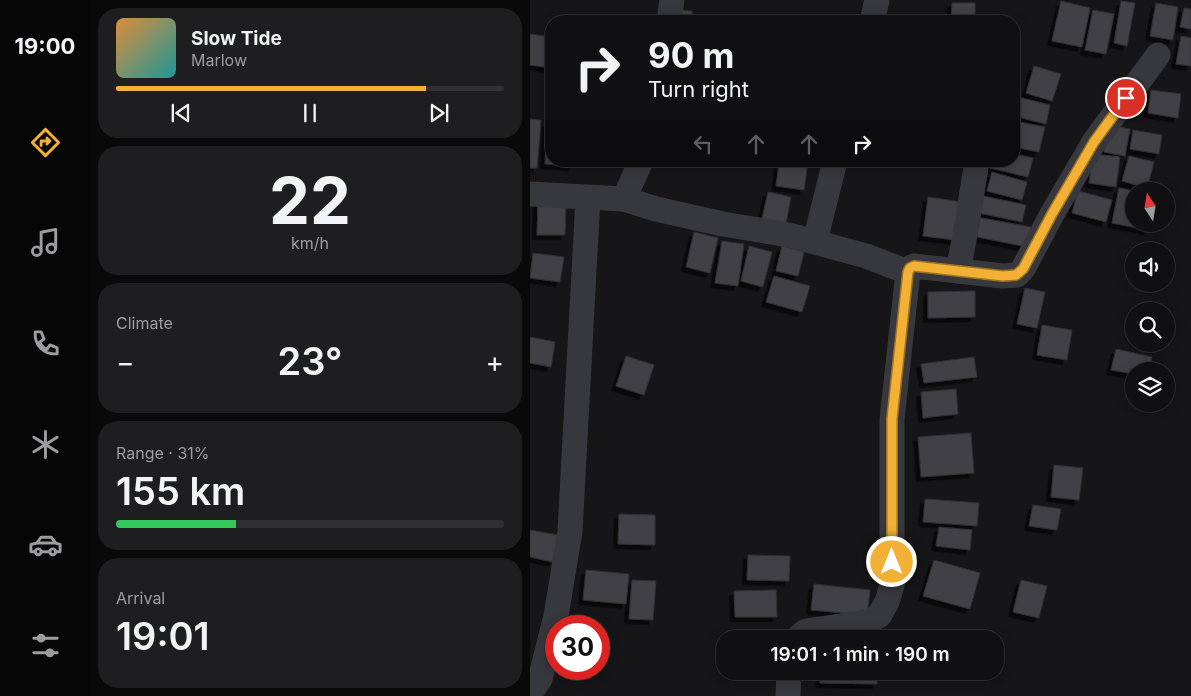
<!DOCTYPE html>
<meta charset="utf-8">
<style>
:root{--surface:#101012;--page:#1e1e20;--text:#f1f3f6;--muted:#9c9d9f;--line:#303032;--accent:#f2b134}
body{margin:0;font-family:Inter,sans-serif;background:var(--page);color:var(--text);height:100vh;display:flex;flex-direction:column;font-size:19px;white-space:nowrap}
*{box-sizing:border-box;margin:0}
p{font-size:16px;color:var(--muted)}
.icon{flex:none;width:28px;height:28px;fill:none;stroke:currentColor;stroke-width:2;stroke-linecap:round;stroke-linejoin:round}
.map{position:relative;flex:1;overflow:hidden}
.details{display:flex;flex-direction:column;gap:8px;padding:8px;background:#09090a;width:440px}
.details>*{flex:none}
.banner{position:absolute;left:15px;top:15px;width:475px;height:152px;border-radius:20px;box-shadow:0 2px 12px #0003,0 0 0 1px var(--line);background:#101012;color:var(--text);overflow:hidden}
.needle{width:32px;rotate:348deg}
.tools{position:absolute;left:595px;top:182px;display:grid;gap:10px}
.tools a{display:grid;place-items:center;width:50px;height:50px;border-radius:50%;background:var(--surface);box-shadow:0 2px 12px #0003,0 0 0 1px var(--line);font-size:25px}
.speed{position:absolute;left:15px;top:615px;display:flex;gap:10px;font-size:25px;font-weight:700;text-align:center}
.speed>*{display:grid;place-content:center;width:65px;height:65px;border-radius:50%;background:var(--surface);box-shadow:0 2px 12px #0003,0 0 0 1px var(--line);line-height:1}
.speed .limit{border:8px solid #d22;background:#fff;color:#111}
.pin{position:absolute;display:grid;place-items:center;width:42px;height:42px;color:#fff;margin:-21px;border:2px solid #fff;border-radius:50%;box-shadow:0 1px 5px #0007}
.me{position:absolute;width:55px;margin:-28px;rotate:0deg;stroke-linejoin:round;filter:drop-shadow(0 0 4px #0008)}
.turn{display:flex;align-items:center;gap:18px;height:105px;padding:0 20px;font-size:22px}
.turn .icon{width:65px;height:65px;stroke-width:2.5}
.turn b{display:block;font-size:35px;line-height:42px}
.lanes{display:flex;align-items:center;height:48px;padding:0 20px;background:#0003;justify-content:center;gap:25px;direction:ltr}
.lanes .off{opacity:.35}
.big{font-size:38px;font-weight:600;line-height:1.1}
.details .tile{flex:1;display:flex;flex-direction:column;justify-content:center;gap:8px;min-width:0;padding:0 18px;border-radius:20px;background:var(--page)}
.details .dial{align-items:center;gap:0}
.dial b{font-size:65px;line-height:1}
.song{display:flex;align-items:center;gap:15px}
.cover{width:60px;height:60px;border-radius:8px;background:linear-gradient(135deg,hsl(30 70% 55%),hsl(180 70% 35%))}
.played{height:5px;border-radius:2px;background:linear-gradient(90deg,var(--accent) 80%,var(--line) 80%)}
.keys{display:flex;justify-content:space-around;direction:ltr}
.heat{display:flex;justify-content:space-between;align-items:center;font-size:28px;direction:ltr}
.charge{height:8px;border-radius:4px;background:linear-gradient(90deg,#34c759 31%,var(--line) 0)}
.trip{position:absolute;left:186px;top:630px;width:288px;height:50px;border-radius:20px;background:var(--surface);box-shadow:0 2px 12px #0003,0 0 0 1px var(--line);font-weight:600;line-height:50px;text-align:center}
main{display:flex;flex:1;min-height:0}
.tabs{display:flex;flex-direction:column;width:90px;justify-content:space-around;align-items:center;background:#060607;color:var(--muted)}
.tabs .icon{width:35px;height:35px}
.tabs .active{color:var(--accent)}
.tabs b{font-size:22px;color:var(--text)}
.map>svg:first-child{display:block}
.building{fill:#404145;stroke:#303034;filter:url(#shadow)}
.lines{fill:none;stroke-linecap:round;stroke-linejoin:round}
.minor{stroke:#37383d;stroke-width:25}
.route-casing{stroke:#9d7322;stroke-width:12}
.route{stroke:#f2b134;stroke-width:9}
</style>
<main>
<nav class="tabs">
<b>19:00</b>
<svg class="icon active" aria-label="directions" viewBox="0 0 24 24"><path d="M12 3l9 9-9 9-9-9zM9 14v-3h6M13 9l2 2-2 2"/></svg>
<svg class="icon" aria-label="music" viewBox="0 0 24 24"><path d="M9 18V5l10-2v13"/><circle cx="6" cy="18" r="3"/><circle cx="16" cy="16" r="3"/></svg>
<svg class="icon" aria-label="phone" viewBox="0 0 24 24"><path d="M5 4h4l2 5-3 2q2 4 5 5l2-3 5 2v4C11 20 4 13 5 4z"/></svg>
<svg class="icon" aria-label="climate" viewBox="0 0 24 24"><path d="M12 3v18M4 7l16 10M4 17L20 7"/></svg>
<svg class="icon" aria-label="car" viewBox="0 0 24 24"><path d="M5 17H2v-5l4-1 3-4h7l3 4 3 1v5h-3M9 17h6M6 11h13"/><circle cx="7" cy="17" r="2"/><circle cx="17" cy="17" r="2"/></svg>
<svg class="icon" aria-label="filters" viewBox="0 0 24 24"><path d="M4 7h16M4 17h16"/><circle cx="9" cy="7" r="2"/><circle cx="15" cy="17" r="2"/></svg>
</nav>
<section class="details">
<div class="tile">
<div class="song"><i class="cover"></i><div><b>Slow Tide</b><p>Marlow</p></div></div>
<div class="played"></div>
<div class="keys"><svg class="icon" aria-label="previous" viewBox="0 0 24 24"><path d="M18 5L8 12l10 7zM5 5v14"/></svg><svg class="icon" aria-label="pause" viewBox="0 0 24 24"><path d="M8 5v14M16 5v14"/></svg><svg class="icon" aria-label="next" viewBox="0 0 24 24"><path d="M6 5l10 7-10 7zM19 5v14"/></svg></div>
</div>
<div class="tile dial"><b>22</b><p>km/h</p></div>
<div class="tile"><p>Climate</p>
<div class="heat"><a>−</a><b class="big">23°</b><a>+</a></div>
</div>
<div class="tile"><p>Range · 31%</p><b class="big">155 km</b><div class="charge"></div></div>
<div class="tile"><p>Arrival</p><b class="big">19:01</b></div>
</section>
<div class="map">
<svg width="661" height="696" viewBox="0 0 661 696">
<defs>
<filter id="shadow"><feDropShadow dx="-4.5" dy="4.5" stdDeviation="0" flood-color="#0009"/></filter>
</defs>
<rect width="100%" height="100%" fill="#161618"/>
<g class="building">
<path d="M 531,1 L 560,8 L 552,47 L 522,41 Z"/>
<path d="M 591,1 L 605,3 L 597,46 L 584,43 Z"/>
<path d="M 422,3 L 445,3 L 445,21 L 421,21 Z"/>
<path d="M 626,3 L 648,7 L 643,40 L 620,36 Z"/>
<path d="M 654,8 L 661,9 L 661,29 L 650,27 Z"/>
<path d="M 143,10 L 162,11 L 162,21 L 142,21 Z"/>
<path d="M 563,10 L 584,14 L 576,54 L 555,50 Z"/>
<path d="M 0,34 L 21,37 L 21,68 L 0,65 Z"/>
<path d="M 651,36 L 661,38 L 661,66 L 646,64 Z"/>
<path d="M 504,66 L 531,74 L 522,101 L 496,93 Z"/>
<path d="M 621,90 L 651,94 L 648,118 L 618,113 Z"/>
<path d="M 484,96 L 520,105 L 516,124 L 484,116 Z"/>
<path d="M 0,119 L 11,120 L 7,168 L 0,168 Z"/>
<path d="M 484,121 L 515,127 L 509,152 L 484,147 Z"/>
<path d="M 17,122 L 21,123 L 21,161 L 44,161 L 44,166 L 15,164 Z"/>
<path d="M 579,125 L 600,129 L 595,156 L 574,152 Z"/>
<path d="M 603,130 L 632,135 L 629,154 L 600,149 Z"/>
<path d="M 484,154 L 503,158 L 498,177 L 460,168 L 462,161 L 484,161 Z"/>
<path d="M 563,154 L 590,157 L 586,187 L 559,183 Z"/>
<path d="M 599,156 L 624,162 L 617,188 L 592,181 Z"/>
<path d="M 249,164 L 277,168 L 274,190 L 246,186 Z"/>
<path d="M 462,172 L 497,182 L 492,200 L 457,191 Z"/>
<path d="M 589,188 L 604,191 L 604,224 L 619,224 L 618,230 L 582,223 Z"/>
<path d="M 548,191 L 582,200 L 576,222 L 542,213 Z"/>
<path d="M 238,192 L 261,197 L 255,229 L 231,223 Z"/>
<path d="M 453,196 L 496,205 L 492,222 L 449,213 Z"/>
<path d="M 398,197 L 439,203 L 433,241 L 393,236 Z"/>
<path d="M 8,200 L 36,201 L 35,235 L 7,235 Z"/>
<path d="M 446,217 L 501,227 L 497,247 L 443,236 Z"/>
<path d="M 164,232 L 188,238 L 180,273 L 156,267 Z"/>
<path d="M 192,241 L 214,244 L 208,286 L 185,283 Z"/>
<path d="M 219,246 L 242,252 L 233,287 L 211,281 Z"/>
<path d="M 252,246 L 274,252 L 268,276 L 246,271 Z"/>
<path d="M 3,253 L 34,257 L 30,282 L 0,278 Z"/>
<path d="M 244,276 L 280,286 L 272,312 L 236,302 Z"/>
<path d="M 495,288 L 515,292 L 507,328 L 487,324 Z"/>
<path d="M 445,291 L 445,317 L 398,318 L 398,292 Z"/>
<path d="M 512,325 L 542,330 L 537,360 L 507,355 Z"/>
<path d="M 0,337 L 25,342 L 21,367 L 0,363 Z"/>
<path d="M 586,349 L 622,357 L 619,371 L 604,371 L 604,374 L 581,370 Z"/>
<path d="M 96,356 L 124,365 L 114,395 L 86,386 Z"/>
<path d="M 444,357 L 447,377 L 394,383 L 391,364 Z"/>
<path d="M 426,389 L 428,414 L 393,418 L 391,392 Z"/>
<path d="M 441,433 L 444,473 L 391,477 L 388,437 Z"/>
<path d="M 524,465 L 553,468 L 549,500 L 521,497 Z"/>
<path d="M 395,499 L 449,503 L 447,526 L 393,522 Z"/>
<path d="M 503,505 L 531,509 L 527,530 L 499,526 Z"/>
<path d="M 89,514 L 125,515 L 125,545 L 88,544 Z"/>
<path d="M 409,527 L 442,530 L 440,550 L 406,546 Z"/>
<path d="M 0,530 L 28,535 L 23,562 L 0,557 Z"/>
<path d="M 218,555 L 260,556 L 259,581 L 217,580 Z"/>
<path d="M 404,560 L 450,573 L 440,609 L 393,596 Z"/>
<path d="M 56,570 L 99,574 L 96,604 L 53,600 Z"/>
<path d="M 102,580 L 126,581 L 123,620 L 99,619 Z"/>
<path d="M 491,580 L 517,586 L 509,618 L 483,612 Z"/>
<path d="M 284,584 L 340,590 L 337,615 L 281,610 Z"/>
<path d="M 246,590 L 247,617 L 205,617 L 204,591 Z"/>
<path d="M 290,671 L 347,671 L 347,684 L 290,683 Z"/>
</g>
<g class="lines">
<g class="minor">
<path d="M 139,21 L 142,0"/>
<path d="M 342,21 L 347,0"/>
<path d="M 0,194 L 94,199 L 111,161"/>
<path d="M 94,199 L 126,209 L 193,224 L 259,235 L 336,256 L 378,272"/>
<path d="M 285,241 L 305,161"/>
<path d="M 428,271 L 437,224 L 447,161"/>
<path d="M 266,639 L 276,631 L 336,622 L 349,616 L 357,602 L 362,585 L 362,419 L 378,272 L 380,268 L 384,266 L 473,276 L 487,275 L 493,269 L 522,214 L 564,142 L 628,55"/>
<path d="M 0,693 L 10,679 L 26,616 L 40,531 L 58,198"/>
<path d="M 258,696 L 259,671"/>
</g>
</g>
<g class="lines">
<defs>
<path id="route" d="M 362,562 L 362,419 L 378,272 L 380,268 L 384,266 L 473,276 L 486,275 L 493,269 L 522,214 L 564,142 L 596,98"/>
</defs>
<use href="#route" class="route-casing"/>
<use href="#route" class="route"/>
</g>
</svg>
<div class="tools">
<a><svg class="needle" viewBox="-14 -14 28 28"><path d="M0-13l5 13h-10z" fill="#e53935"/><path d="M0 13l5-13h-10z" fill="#9c9d9f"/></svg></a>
<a><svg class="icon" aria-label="sound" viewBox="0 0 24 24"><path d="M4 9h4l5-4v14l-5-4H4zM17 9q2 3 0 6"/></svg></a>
<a><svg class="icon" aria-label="search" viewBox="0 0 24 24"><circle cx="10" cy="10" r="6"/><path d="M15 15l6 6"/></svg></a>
<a><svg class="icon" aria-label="layers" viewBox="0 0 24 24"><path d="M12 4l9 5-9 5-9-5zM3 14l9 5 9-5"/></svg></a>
</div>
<div class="speed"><div class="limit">30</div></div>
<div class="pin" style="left:596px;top:98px;background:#d93025"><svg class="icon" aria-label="arrive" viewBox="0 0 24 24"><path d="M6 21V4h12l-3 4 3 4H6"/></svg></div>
<svg class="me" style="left:362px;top:562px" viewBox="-20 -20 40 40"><circle r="17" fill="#f2b134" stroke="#fff" stroke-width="3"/><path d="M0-11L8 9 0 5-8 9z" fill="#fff"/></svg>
<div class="trip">19:01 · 1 min · 190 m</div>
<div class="banner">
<div class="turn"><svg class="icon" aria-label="right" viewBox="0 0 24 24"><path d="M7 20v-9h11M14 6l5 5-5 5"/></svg><div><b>90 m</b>Turn right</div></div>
<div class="lanes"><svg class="icon off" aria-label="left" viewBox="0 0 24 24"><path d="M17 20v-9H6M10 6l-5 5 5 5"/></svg><svg class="icon off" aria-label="ahead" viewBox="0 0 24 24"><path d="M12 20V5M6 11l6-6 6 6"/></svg><svg class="icon off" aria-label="ahead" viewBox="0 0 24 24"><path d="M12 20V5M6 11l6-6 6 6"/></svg><svg class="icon" aria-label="right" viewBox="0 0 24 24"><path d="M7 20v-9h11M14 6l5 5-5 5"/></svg></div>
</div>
</div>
</main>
